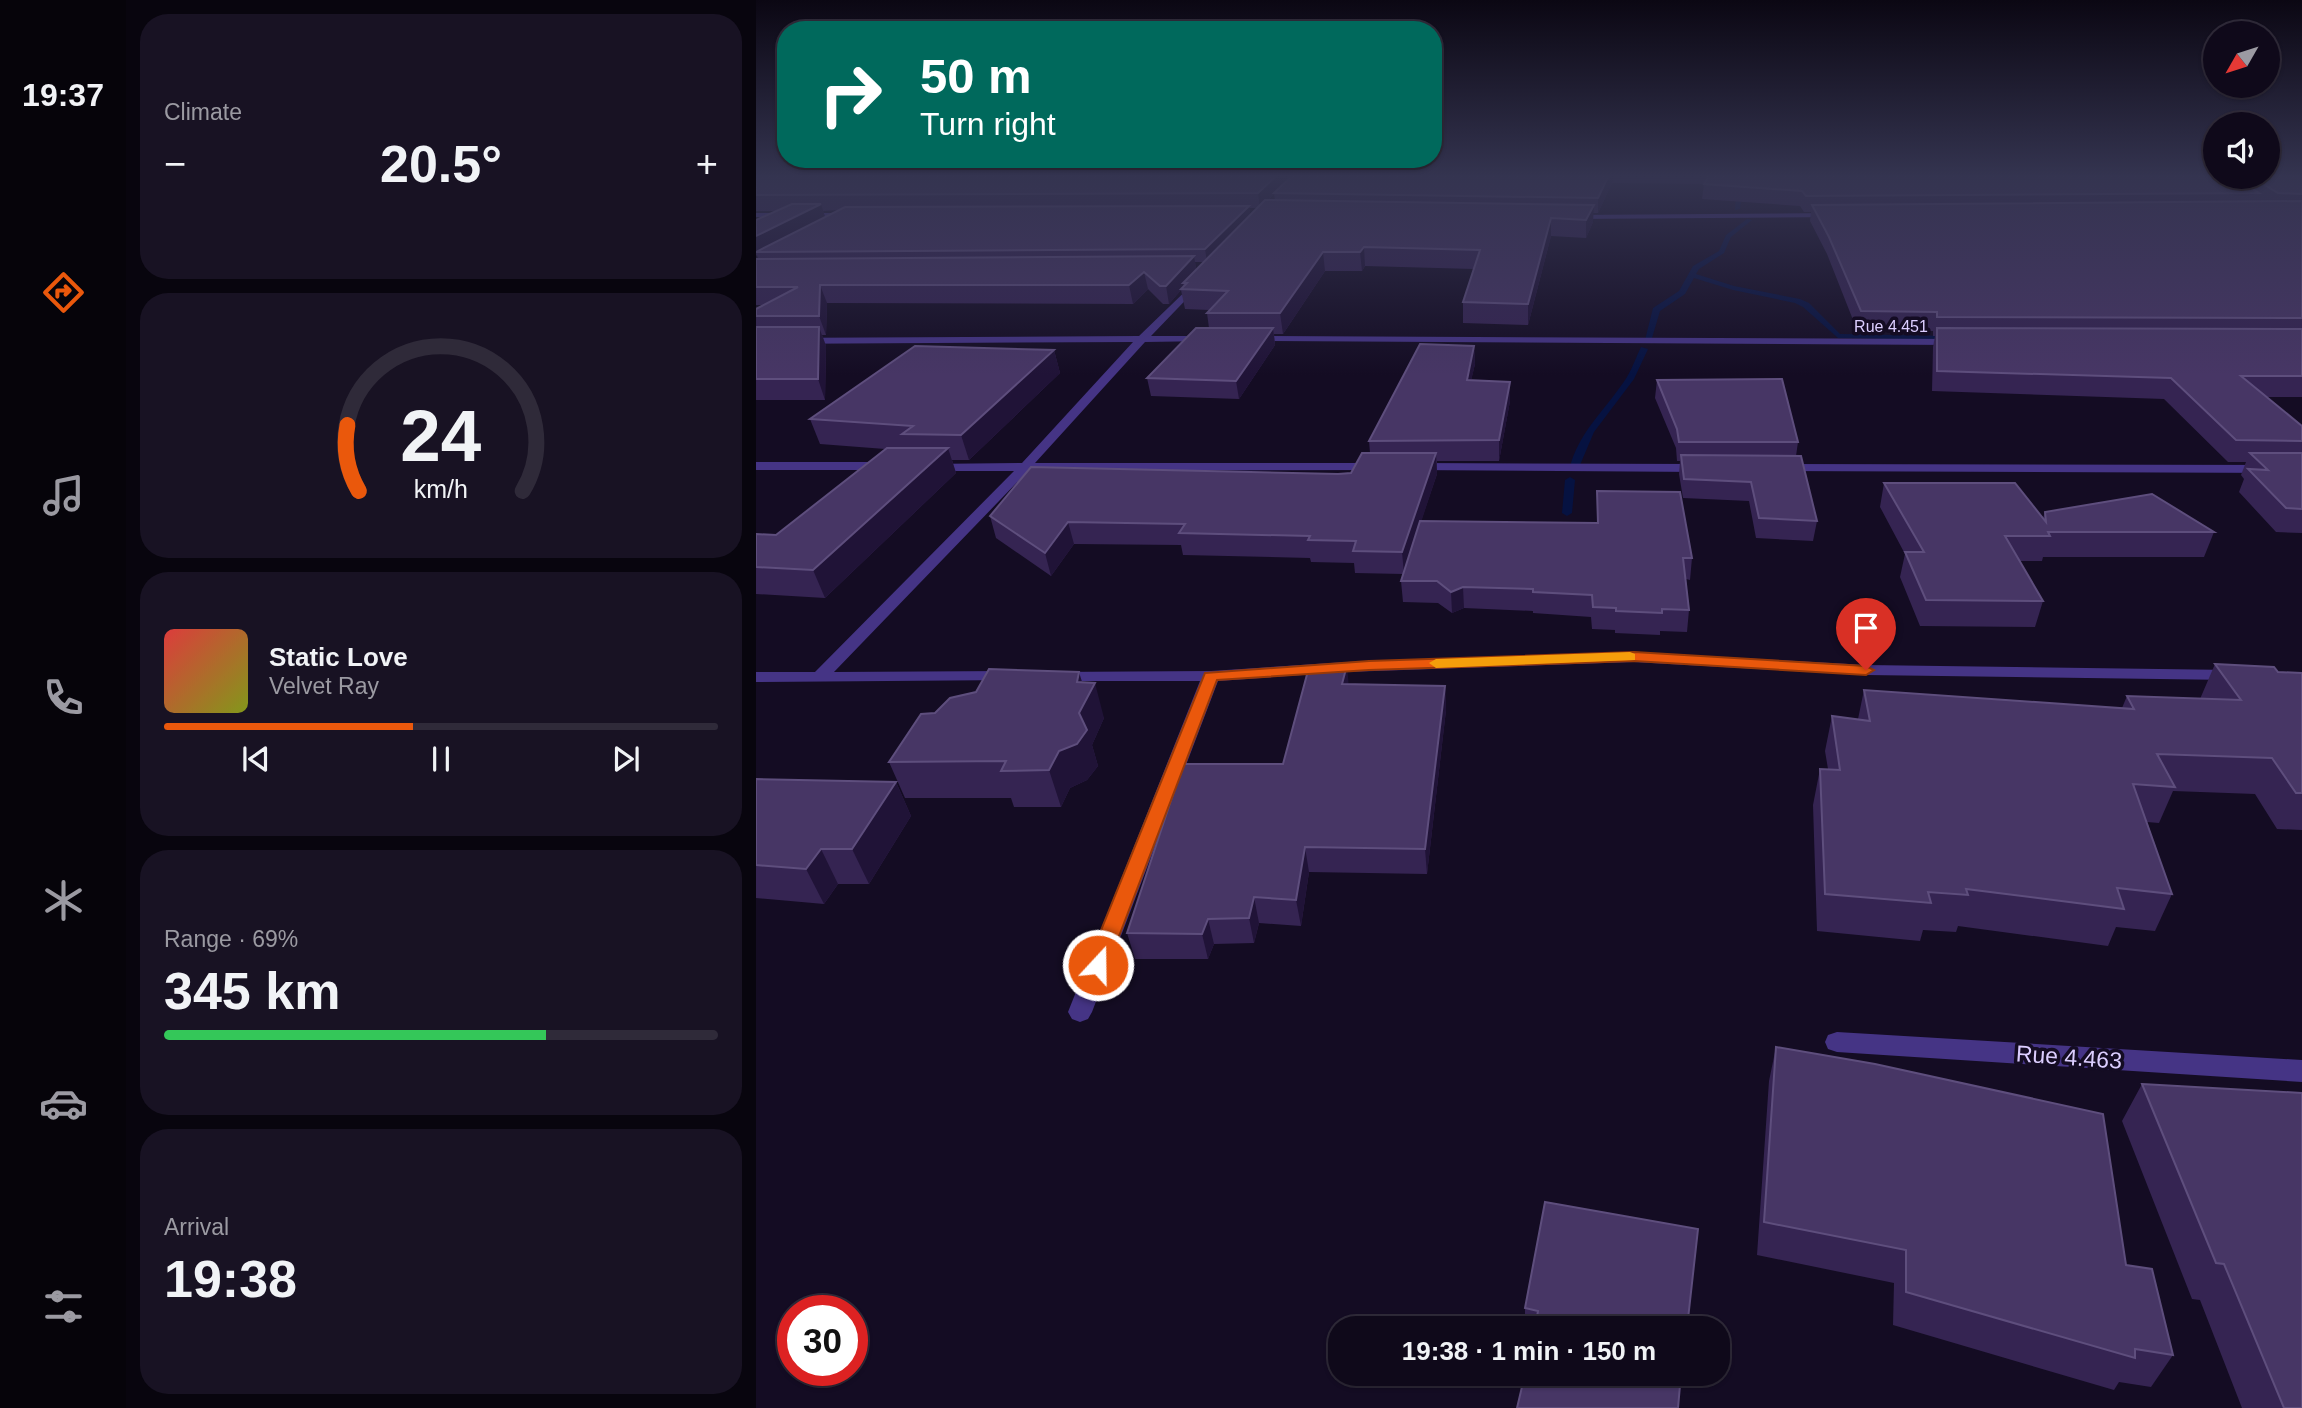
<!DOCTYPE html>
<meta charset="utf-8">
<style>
:root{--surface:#0f091a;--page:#181223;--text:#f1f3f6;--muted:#9b9aa2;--line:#2f2a39;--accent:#ea580c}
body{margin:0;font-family:Arial,sans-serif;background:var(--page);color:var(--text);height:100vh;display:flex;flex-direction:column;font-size:26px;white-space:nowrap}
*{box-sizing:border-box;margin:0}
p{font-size:23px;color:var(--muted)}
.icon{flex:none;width:38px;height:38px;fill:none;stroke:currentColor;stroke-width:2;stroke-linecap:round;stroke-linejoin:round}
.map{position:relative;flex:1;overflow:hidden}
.side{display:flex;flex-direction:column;gap:14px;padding:14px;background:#08050e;width:630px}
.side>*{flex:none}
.banner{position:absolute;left:21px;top:21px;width:665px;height:147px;border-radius:28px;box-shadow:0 2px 5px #0004,0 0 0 2px var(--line);background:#00695c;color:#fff;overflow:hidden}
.needle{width:46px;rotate:231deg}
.buttons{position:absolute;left:1447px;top:21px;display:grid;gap:14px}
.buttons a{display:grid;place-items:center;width:77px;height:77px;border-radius:50%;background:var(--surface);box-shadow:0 2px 5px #0004,0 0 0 2px var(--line);font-size:35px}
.speed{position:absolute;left:21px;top:1295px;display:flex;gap:14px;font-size:35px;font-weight:700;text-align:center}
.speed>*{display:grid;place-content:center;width:91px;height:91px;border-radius:50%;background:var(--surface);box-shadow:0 2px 5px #0004,0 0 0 2px var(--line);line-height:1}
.speed .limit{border:10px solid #d22;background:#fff;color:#111}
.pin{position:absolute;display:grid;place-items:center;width:60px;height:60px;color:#fff;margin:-72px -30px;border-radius:50% 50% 50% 0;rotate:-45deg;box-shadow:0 0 7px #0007}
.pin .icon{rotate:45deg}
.me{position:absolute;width:77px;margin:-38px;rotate:21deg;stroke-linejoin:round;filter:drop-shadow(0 0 5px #0008)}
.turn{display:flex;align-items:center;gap:24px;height:147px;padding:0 28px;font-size:32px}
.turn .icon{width:91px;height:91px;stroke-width:2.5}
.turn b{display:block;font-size:49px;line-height:60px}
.big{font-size:52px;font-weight:700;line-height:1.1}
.side .card{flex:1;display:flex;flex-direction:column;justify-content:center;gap:10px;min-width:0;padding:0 24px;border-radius:28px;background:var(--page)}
.side .dial{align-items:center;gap:0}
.dial svg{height:182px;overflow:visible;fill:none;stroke:var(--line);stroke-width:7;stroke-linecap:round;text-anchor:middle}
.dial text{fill:var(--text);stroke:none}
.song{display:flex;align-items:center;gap:21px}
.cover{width:84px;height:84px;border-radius:10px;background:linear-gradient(135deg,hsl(0 70% 55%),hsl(70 70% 35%))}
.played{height:7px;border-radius:4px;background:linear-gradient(90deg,var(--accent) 45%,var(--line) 45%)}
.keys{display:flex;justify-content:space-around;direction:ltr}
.heat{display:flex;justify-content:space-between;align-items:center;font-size:38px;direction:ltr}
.charge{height:10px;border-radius:5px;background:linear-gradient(90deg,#34c759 69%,var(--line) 0)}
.trip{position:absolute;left:572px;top:1316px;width:402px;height:70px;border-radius:28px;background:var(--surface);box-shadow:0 2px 5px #0004,0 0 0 2px var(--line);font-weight:700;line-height:70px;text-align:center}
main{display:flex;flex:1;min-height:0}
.tabs{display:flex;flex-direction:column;width:126px;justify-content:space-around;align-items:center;background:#06040a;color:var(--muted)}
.tabs .icon{width:49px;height:49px}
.tabs .active{color:var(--accent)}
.tabs b{font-size:32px;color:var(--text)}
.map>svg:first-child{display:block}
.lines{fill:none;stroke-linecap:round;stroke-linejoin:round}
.stream{fill:#061241;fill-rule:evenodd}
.minor{fill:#453485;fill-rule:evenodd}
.wall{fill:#352452;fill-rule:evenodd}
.shaded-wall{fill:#201337}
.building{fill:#473665;stroke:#5e4e7d;stroke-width:2}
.route{fill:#ea580c;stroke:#983908;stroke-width:2}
.slow{fill:#f59e0b}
.labels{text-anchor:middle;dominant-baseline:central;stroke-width:7;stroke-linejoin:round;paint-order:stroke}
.far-street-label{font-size:16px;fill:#dcceff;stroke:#140c23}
.near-street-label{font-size:23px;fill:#dcceff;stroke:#140c23}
</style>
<main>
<nav class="tabs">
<b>19:37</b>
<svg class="icon active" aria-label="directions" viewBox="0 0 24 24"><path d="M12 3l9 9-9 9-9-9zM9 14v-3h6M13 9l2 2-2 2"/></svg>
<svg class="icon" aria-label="music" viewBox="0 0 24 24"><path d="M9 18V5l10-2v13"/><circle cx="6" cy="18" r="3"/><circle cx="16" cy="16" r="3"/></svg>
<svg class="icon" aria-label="phone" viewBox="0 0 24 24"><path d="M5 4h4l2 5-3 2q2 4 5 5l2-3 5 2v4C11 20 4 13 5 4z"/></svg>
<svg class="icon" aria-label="climate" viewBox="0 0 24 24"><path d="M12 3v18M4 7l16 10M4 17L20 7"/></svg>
<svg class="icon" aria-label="car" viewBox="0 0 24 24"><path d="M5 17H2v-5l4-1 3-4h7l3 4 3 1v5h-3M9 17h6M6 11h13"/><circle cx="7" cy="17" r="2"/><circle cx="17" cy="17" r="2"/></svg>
<svg class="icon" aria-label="filters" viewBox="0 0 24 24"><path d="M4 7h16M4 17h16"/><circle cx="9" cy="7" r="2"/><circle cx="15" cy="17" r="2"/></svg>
</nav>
<section class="side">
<div class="card"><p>Climate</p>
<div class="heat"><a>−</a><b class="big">20.5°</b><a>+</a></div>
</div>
<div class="card dial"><svg viewBox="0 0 100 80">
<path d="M14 69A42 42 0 1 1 86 69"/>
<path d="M14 69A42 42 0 0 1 9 40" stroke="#ea580c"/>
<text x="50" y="56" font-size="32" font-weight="700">24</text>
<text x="50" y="72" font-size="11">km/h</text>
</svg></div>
<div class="card">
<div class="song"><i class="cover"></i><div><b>Static Love</b><p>Velvet Ray</p></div></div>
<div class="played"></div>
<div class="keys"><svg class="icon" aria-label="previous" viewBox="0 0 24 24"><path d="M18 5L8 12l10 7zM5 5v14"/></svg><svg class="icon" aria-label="pause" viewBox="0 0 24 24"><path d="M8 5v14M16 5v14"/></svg><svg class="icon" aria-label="next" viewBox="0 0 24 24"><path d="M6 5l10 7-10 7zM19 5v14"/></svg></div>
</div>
<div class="card"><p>Range · 69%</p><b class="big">345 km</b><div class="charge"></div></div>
<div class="card"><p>Arrival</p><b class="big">19:38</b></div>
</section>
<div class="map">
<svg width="1546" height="1408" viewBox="0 0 1546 1408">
<rect width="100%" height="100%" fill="#140c23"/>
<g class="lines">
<g class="stream">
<path d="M 993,177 L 999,177 L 986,193 L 984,209 L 979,210 L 980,193 Z"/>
<path d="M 991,219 L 996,220 L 975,237 L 968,253 L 943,269 L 940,274 L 978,286 L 1044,299 L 1053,303 L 1084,334 L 1196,336 L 1200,338 L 1196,340 L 1082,338 L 1047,307 L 1039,303 L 977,290 L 938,278 L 929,294 L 904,311 L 896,338 L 889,340 L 897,308 L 923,291 L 937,266 L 963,251 L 970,235 Z"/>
<path d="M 885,347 L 892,349 L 878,379 L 838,432 L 824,465 L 816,465 L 815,463 C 826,428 852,407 871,377 C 877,367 880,357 885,347 Z"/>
<path d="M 814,477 L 819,480 L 816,513 L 811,516 L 806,513 L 809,480 Z"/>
</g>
<g class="minor">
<path d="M 0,213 L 97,213 L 101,215 L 97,217 L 0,217 Z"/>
<path d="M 1077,213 L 1080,217 L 815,219 L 811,217 L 815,215 Z"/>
<path d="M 442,279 L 447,282 L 445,284 L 395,336 L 451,336 L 455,337 L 455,341 L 389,342 L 279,463 L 619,463 L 624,464 L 624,470 L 272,471 L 78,672 L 252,671 L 260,676 L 258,680 L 0,682 L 0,672 L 59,672 L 258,471 L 175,471 L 170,470 L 170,464 L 266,463 L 377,342 L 0,344 L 0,338 L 383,336 Z"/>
<path d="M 497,336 L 1200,339 L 1205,342 L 1200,345 L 493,341 L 493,337 Z"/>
<path d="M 0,462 L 129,462 L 135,466 L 129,470 L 0,470 Z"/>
<path d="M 658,463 L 945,464 L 951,468 L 945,472 L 653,470 L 653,464 Z"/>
<path d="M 1025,464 L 1546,465 L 1546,473 L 1020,471 L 1020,465 Z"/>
<path d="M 878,652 L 1110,665 L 1476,670 L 1484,675 L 1476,680 L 1110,675 L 878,662 L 590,672 L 462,681 L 336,1012 L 332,1019 L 324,1022 L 316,1019 L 312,1012 L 444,681 L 301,681 L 293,676 L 295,672 L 455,671 L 590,662 Z"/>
<path d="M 1081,1032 L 1546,1060 L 1546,1082 L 1081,1052 L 1072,1049 L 1069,1042 L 1072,1035 Z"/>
</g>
</g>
<g class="wall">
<path d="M 0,177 L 1546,177 L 1546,397 L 1510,397 L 1546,426 L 1546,533 L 1520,532 L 1483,492 L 1488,479 L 1485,475 L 1490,462 L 1472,462 L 1408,399 L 1176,391 L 1177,347 L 1179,336 L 1177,336 L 1177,331 L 1101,330 L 1071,254 L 1054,221 L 1055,212 L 1048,212 L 1044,206 L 946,199 L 948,184 L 856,183 L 842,213 L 837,213 L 837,222 L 830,238 L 795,236 L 772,325 L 707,323 L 707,302 L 718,269 L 609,266 L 606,271 L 569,271 L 527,334 L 518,334 L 519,345 L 483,399 L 395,396 L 391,378 L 453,328 L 451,313 L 453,310 L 429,309 L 425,290 L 413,304 L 407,304 L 392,289 L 377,304 L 71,303 L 70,335 L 66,335 L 70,346 L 69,400 L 0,400 L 0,309 L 7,305 L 0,305 L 0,259 L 2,259 L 1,255 L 0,256 L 0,220 L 21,211 L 0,211 ZM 518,194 L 519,201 L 512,200 ZM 493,208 L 501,208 L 494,215 ZM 83,210 L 69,217 L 67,211 ZM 439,262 L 448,262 L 440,270 Z"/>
<path d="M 718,346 L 719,364 L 715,380 L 754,382 L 754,401 L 743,461 L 681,461 L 681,474 L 665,521 L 841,523 L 841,491 L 936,558 L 934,580 L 930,579 L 933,610 L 931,632 L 904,631 L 904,635 L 859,633 L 859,630 L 836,629 L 835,617 L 777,613 L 777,611 L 708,608 L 696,613 L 682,603 L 647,602 L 645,581 L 647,574 L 599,573 L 598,563 L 555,562 L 554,558 L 427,555 L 425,545 L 318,544 L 295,576 L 240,538 L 234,516 L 595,473 L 614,453 L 613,441 Z"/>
<path d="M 298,350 L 304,373 L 213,460 L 196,460 L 200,473 L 69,598 L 0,594 L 0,534 L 20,535 L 129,449 L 64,444 L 54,419 Z"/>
<path d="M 901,380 L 1042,442 L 1040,456 L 1061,521 L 1057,541 L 1000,538 L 993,501 L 927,498 L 923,474 L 924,461 L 921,461 L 920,448 L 899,398 Z"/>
<path d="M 1128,483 L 1287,518 L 1289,512 L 1458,532 L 1448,557 L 1287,557 L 1286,561 L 1263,561 L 1287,601 L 1279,627 L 1164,626 L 1144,577 L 1149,554 L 1124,507 Z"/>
<path d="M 1459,664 L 1522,672 L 1546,673 L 1546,830 L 1521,829 L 1499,794 L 1417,791 L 1403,823 L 1391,822 L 1416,894 L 1399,931 L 1360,927 L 1352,946 L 1202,926 L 1200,932 L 1167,930 L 1164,941 L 1061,931 L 1057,805 L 1064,769 L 1072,769 L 1069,751 L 1076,716 L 1102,719 L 1108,690 L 1366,708 L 1371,696 L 1444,699 Z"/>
<path d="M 326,682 L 348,718 L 336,745 L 342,766 L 331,780 L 314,788 L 305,807 L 258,807 L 255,798 L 149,798 L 133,762 L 179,713 Z"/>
<path d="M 593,684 L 689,686 L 690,710 L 671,874 L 553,872 L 545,926 L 503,923 L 498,943 L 458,944 L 452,959 L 379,959 L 371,933 L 527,764 Z"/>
<path d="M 0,779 L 140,782 L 155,816 L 113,884 L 82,884 L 68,904 L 0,898 Z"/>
<path d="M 1020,1047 L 1370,1265 L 1417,1355 L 1395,1387 L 1363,1382 L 1358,1390 L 1137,1325 L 1138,1283 L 1001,1255 L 1013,1081 Z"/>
<path d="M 1386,1084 L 1546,1408 L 1486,1408 L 1444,1300 L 1436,1299 L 1366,1121 Z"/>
<path d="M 769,1308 L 931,1328 L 769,1328 Z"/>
</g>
<g class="shaded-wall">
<path d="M 519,177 L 536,177 L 504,208 L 502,193 Z"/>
<path d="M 852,177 L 857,177 L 856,183 L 842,213 L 842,198 Z"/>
<path d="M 65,204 L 70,220 L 0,252 L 0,236 Z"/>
<path d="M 838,205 L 837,222 L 830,238 L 830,220 Z"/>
<path d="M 493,206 L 495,218 L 451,262 L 449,249 Z"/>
<path d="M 795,218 L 795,236 L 772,325 L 772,304 Z"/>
<path d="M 608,247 L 609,266 L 606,271 L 604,252 Z"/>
<path d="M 567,252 L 569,271 L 527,334 L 524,313 Z"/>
<path d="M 438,256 L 441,274 L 431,283 L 427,283 L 428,287 L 425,289 L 425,290 L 413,304 L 410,286 Z"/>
<path d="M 388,272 L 392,289 L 377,304 L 373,285 Z"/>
<path d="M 64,285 L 71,303 L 70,335 L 63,316 Z"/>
<path d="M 63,327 L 70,346 L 69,400 L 62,379 Z"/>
<path d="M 517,328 L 519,345 L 483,399 L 480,381 Z"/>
<path d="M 718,346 L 719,364 L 711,399 L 711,380 Z"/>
<path d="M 298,350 L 304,373 L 213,460 L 205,435 Z"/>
<path d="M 754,382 L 754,401 L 743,461 L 743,440 Z"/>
<path d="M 192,448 L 200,473 L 69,598 L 57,570 Z"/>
<path d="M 680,453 L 681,474 L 648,574 L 646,552 Z"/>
<path d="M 312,522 L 318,544 L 295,576 L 289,553 Z"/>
<path d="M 707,587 L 708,608 L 696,613 L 695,592 Z"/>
<path d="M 591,665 L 593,689 L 586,684 Z"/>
<path d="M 323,672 L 331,698 L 339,683 L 348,718 L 336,745 L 342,766 L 331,780 L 314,788 L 305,807 L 293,770 L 323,713 L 321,682 Z"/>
<path d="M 689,686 L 690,710 L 671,874 L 669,849 Z"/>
<path d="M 140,782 L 155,816 L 113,884 L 96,849 Z"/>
<path d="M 549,847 L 553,872 L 545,926 L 540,900 Z"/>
<path d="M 65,849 L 82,884 L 68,904 L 50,869 Z"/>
<path d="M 498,897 L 503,923 L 498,943 L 493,918 Z"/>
<path d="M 452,919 L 458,944 L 452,959 L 446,934 Z"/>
</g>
<g class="building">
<path d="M 0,177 L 519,177 L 502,193 L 0,195 Z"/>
<path d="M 535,177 L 852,177 L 842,198 L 518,193 Z"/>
<path d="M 952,177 L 1478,177 L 1503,193 L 1050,196 L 1046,191 L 948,184 Z"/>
<path d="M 1496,177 L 1546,177 L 1546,194 L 1522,193 Z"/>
<path d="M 509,200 L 838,205 L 830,220 L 795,218 L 772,304 L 707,302 L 724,250 L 608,247 L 604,252 L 567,252 L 524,313 L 451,313 L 472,291 L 425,289 L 431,283 L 427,283 Z"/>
<path d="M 1546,201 L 1546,318 L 1181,317 L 1181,312 L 1105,311 L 1073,237 L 1056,205 Z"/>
<path d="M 36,204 L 65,204 L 0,236 L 0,220 Z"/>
<path d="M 493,206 L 449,249 L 0,252 L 89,207 Z"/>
<path d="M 438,256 L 410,286 L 404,286 L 388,272 L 373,285 L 64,285 L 63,316 L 0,316 L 0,309 L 42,287 L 0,287 L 0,259 Z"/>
<path d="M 0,327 L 63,327 L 62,379 L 0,379 Z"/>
<path d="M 440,328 L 517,328 L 480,381 L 391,378 Z"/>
<path d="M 1181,328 L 1546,329 L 1546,376 L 1485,376 L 1546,426 L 1546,441 L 1480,440 L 1415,378 L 1181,371 Z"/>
<path d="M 664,344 L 718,346 L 711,380 L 754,382 L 743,440 L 613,441 Z"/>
<path d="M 159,346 L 298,350 L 205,435 L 146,434 L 157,426 L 54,419 Z"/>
<path d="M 1026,379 L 1042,442 L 923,442 L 921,429 L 901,380 Z"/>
<path d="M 131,448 L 192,448 L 57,570 L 0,567 L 0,534 L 20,535 Z"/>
<path d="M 606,453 L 680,453 L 646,552 L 597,551 L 600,541 L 552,540 L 554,536 L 423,533 L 429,524 L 312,522 L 289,553 L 234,516 L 275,467 L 582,474 L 595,473 Z"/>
<path d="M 1494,453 L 1546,453 L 1546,509 L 1530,508 L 1492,469 L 1512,470 Z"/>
<path d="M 925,455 L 1045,456 L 1061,521 L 1003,518 L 995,482 L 928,479 Z"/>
<path d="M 1128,483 L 1259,483 L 1290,522 L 1289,512 L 1396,494 L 1458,532 L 1292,532 L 1294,536 L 1249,536 L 1287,601 L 1170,600 L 1149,552 L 1168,552 Z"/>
<path d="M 841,491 L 924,492 L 936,558 L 927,558 L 933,610 L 906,609 L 906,613 L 860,611 L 860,608 L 837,607 L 836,595 L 777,592 L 777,589 L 707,587 L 695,592 L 681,581 L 645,581 L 664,521 L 842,523 Z"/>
<path d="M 1459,664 L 1518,667 L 1522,672 L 1546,673 L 1546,793 L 1540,793 L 1516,758 L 1401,754 L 1419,787 L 1377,784 L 1416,894 L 1361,888 L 1368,909 L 1210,889 L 1212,895 L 1172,892 L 1175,903 L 1069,894 L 1064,769 L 1084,770 L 1076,716 L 1114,721 L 1108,690 L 1378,709 L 1371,696 L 1485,700 Z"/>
<path d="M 591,665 L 586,684 L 689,686 L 669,849 L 549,847 L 540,900 L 498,897 L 493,918 L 452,919 L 446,934 L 371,933 L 427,764 L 527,764 L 553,667 Z"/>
<path d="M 233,669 L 323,672 L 321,682 L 339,683 L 323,713 L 331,730 L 321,744 L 303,751 L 293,770 L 245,771 L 250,761 L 133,762 L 165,714 L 179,713 L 194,698 L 220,692 Z"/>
<path d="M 0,779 L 140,782 L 96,849 L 65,849 L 50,869 L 0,865 Z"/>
<path d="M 1020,1047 L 1119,1064 L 1347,1114 L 1370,1265 L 1396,1269 L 1417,1355 L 1379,1349 L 1379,1358 L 1150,1292 L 1150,1250 L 1008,1222 Z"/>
<path d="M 1386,1084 L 1546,1093 L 1546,1408 L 1528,1408 L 1468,1264 L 1460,1263 Z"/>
<path d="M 789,1202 L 942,1229 L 931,1328 L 779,1328 L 782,1311 L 769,1308 Z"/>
<path d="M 769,1374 L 925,1374 L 922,1408 L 761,1408 Z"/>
</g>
<linearGradient id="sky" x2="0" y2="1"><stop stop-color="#0b0713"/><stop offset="0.47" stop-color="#343450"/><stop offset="1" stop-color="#343450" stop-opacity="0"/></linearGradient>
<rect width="1546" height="375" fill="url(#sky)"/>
<path class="route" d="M 878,652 L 1110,666 L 1118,670 L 1110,675 L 878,661 L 613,670 L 461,680 L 352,965 L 349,970 L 334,970 L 331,965 L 449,673 L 613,661 Z"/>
<path class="slow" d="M 874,652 L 879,654 L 879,660 L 680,668 L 673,663 L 680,659 Z"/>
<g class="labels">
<g class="far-street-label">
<text x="1135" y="326">Rue 4.451</text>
</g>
<g class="near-street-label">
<text transform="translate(1313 1057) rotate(4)">Rue 4.463</text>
</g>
</g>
</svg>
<div class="buttons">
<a><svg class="needle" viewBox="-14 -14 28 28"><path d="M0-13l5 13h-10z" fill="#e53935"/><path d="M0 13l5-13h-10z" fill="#9b9aa2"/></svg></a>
<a><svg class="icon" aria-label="sound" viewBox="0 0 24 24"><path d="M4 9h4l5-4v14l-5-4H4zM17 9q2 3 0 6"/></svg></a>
</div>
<div class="speed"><div class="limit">30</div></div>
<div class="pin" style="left:1110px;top:670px;background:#d93025"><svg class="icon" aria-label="arrive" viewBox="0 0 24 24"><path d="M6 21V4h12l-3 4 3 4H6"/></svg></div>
<svg class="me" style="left:342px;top:965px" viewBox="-20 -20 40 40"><circle r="17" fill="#ea580c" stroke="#fff" stroke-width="3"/><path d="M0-11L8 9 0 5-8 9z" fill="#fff"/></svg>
<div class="trip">19:38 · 1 min · 150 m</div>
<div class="banner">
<div class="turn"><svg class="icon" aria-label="right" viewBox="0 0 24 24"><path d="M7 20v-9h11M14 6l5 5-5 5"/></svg><div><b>50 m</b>Turn right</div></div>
</div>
</div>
</main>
